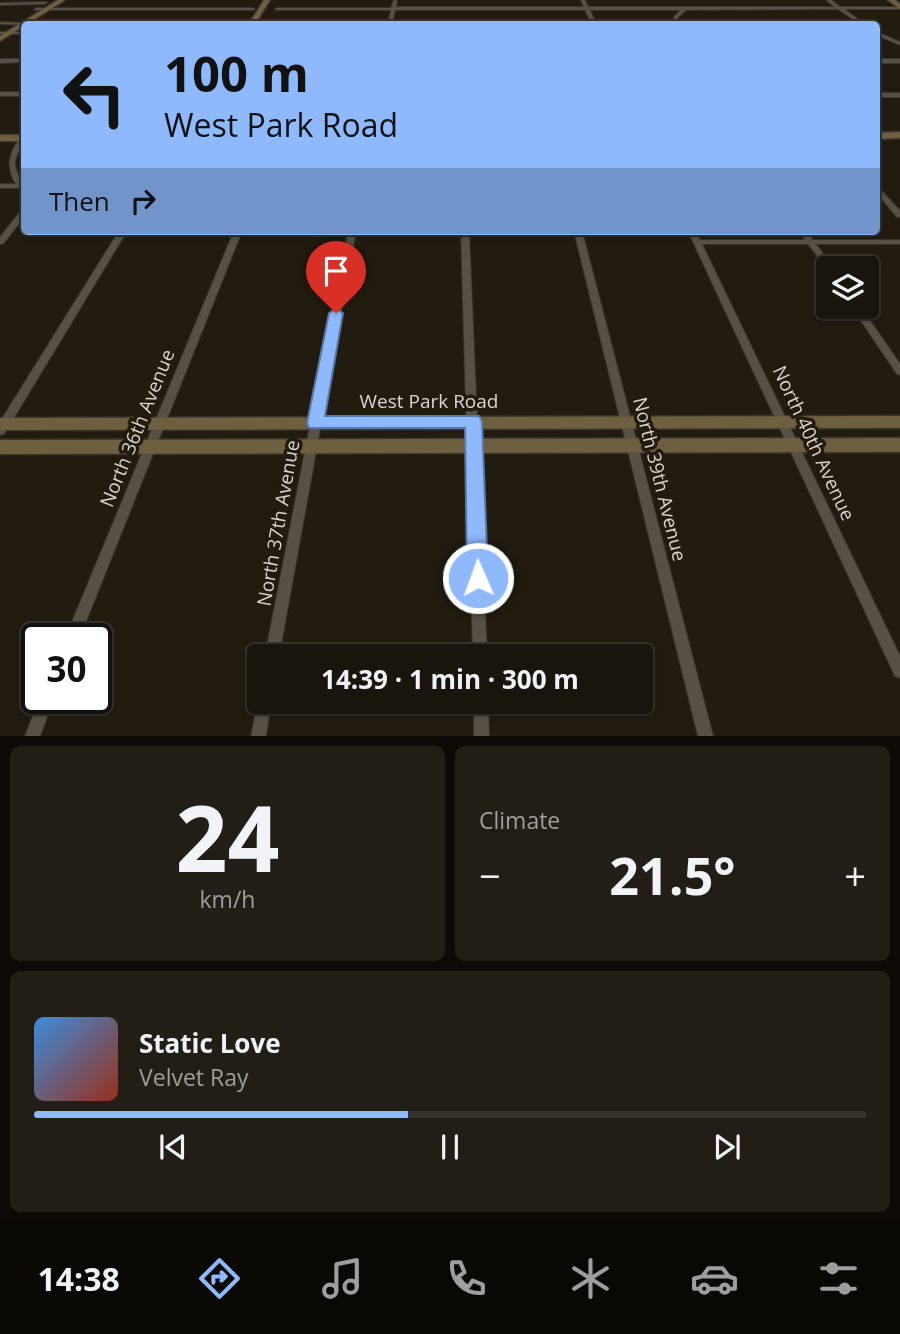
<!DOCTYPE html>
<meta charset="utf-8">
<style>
:root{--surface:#19140c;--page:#221d15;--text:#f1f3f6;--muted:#9f9e9d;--line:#37332d;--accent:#8eb9fd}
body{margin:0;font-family:"Open Sans",sans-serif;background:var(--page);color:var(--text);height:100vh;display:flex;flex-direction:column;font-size:26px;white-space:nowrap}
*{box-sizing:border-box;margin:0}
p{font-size:23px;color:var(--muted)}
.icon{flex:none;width:38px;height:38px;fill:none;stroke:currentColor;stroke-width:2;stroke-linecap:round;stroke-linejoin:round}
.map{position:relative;height:736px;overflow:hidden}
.panel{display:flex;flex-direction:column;gap:10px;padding:10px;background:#0e0b07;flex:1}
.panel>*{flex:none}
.hud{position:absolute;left:21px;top:21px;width:859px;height:214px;border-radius:7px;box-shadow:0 2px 5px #0004,0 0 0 2px var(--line);background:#8eb9fd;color:#111;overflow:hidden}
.controls{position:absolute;left:816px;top:256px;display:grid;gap:14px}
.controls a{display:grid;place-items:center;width:63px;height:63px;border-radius:7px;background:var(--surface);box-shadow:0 2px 5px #0004,0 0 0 2px var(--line);font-size:35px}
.speed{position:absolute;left:21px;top:623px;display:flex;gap:14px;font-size:35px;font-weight:700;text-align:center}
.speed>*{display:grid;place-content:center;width:91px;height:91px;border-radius:50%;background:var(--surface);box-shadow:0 2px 5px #0004,0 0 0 2px var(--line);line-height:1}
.speed .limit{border:4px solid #111;border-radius:10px;background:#fff;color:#111}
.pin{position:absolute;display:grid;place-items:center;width:60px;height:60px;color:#fff;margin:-72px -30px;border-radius:50% 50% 50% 0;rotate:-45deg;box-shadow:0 0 7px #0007}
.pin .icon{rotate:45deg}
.me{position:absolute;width:77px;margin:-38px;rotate:358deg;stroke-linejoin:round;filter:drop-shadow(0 0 5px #0008)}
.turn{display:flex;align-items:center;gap:24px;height:147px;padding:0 28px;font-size:32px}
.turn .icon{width:91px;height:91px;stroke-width:2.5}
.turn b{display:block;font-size:49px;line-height:60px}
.then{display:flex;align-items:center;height:66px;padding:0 28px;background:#0003;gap:14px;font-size:26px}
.big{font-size:52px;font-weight:700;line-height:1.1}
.panel .card{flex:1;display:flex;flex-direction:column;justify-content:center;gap:10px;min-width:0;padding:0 24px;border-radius:10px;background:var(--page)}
.panel .dial{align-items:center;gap:0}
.dial b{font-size:91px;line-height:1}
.song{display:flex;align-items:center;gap:21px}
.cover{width:84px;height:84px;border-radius:10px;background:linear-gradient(135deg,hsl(210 70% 55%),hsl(10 70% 35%))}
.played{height:7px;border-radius:4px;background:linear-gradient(90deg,var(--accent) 45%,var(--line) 45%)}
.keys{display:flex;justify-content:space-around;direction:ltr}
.heat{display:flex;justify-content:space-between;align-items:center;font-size:38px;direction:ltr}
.panel .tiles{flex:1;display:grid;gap:10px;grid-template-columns:1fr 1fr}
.card:last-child{grid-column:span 2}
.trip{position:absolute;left:247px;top:644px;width:406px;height:70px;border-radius:7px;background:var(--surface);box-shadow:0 2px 5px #0004,0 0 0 2px var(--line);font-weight:700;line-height:70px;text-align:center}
.menu{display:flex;height:112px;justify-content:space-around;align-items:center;background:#0a0805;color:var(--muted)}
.menu .icon{width:49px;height:49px}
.menu .on{color:var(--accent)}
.menu b{font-size:32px;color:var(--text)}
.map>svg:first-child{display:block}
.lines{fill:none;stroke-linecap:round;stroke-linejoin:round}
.street-casing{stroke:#38342e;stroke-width:2}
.secondary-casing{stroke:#38342e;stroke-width:3}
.street{fill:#575044;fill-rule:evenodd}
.secondary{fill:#6e5f3f;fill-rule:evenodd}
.route{fill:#8eb9fd;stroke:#5c78a4;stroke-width:2}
.labels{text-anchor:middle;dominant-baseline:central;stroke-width:7;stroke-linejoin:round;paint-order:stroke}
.street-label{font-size:19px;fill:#dad6cf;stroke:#211b10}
</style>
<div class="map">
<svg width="900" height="736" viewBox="0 0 900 736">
<rect width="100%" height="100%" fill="#211b10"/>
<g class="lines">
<defs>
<g id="street">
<path d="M 394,0 L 397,1 L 396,7 L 584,7 L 581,0 L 585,0 L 588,7 L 835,7 L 826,0 L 831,0 L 840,7 L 900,7 L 900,9 L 844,9 L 864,24 L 860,24 L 838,9 L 686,10 L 678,17 L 676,24 L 672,24 L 674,17 L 681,10 L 590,10 L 596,24 L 592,24 L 585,10 L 395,10 L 392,24 L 388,24 L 391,10 L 277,10 L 275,9 L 277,8 L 391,8 Z"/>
<path d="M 47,2 L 45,4 L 0,5 L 0,3 Z"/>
<path d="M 36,8 L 253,8 L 255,9 L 253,10 L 34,10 Z"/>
<path d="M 0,22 L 25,23 L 27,24 L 24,25 L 0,24 Z"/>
<rect x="0" y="32" width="24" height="2"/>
<path d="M 877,32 L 900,42 L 900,45 L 877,35 Z"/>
<path d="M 0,59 L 24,59 L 24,62 L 0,63 Z"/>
<rect x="877" y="59" width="23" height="4"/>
<rect x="0" y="92" width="24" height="4"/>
<rect x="877" y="93" width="23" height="4"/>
<path d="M 24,135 C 25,144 16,152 15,163 C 15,174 24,180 24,190 L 20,188 L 0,188 L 0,184 L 16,184 C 5,166 9,152 22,136 Z"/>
<path d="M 877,187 L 879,188 L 900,211 L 900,217 L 897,217 L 877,193 Z"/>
<path d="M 21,211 L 24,211 L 24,217 L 3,244 L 0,244 L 0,237 Z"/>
<path d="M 119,231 L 127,231 L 4,434 L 0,435 L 0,422 Z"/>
<path d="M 234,231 L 242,231 L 79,639 L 65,639 Z"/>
<path d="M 348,231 L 356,231 L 279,656 L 265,656 Z"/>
<path d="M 461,231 L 469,231 L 487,656 L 473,656 Z"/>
<path d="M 574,231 L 582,231 L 713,736 L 698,736 Z"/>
<path d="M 688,231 L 696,231 L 700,240 L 805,240 L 799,231 L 807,231 L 813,240 L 900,240 L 900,244 L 816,244 L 833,268 L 828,268 L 828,270 L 808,244 L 702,244 L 900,656 L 900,678 L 895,676 Z"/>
<path d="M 851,306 L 860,306 L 900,364 L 900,375 L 897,374 Z"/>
<path d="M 259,697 L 259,702 L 271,702 L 266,736 L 251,736 Z"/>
<path d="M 40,698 L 54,698 L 40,736 L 25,736 Z"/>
<path d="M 474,702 L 488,702 L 489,736 L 474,736 Z"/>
</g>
<g id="secondary">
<path d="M 58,0 L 65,0 L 0,41 L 0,36 Z"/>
<path d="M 264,0 L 270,0 L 255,24 L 249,24 Z"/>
<path d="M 888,0 L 895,0 L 900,4 L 900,9 Z"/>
<path d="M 900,132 L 900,138 L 877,139 L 877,133 Z"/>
<rect x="0" y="135" width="24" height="6"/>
<path d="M 900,416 L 900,428 L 0,430 L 0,418 Z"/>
<path d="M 900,438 L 900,452 L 0,454 L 0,440 Z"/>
</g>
</defs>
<use href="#street" class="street-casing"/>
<use href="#secondary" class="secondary-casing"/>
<use href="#street" class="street"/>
<use href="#secondary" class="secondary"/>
</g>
<path class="route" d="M 336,308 L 343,313 L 325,416 L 479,416 L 482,421 L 488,578 L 485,585 L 478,588 L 470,585 L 467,578 L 465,428 L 309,428 L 307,423 L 329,313 Z"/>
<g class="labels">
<g class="street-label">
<text x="429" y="401">West Park Road</text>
<text transform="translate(137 428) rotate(-68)">North 36th Avenue</text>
<text transform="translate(814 443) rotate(65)">North 40th Avenue</text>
<text transform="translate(660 479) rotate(76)">North 39th Avenue</text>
<text transform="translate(278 523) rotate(-80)">North 37th Avenue</text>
</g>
</g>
</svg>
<div class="controls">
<a><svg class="icon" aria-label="layers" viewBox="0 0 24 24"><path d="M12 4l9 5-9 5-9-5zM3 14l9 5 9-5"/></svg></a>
</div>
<div class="speed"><div class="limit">30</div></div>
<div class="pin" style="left:336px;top:313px;background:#d93025"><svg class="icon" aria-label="arrive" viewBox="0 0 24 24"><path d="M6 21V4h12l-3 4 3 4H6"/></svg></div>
<svg class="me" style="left:478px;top:578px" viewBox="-20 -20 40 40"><circle r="17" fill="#8eb9fd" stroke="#fff" stroke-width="3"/><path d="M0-11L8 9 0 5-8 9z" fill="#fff"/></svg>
<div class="trip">14:39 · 1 min · 300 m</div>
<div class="hud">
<div class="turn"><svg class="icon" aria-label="left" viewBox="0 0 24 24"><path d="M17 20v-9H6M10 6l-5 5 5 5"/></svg><div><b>100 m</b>West Park Road</div></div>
<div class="then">Then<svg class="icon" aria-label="right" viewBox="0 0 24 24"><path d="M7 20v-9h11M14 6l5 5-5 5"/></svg></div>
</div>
</div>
<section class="panel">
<div class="tiles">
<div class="card dial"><b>24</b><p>km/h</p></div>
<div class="card"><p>Climate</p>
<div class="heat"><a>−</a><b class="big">21.5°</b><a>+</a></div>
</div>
<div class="card">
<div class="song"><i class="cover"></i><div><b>Static Love</b><p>Velvet Ray</p></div></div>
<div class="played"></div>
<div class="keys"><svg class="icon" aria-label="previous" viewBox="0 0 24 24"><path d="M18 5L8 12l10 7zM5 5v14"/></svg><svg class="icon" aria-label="pause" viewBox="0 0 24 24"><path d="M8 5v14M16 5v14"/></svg><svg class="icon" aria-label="next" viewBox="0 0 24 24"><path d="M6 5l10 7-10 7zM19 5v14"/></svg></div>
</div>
</div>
</section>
<nav class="menu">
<b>14:38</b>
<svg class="icon on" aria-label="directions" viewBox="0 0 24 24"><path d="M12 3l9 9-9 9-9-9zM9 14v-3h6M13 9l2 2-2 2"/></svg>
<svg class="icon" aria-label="music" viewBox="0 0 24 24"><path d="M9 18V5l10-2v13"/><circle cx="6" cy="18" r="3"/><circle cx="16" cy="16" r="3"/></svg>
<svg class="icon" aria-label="phone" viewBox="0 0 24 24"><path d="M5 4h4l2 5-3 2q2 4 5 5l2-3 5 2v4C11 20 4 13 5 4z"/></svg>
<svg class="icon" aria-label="climate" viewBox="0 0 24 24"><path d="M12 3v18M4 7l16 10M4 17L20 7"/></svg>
<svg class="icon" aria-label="car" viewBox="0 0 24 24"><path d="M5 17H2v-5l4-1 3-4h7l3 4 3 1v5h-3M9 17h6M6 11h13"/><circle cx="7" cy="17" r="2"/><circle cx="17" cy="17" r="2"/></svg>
<svg class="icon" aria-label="filters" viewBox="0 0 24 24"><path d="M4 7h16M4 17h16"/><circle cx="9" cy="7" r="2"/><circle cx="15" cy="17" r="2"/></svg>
</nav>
